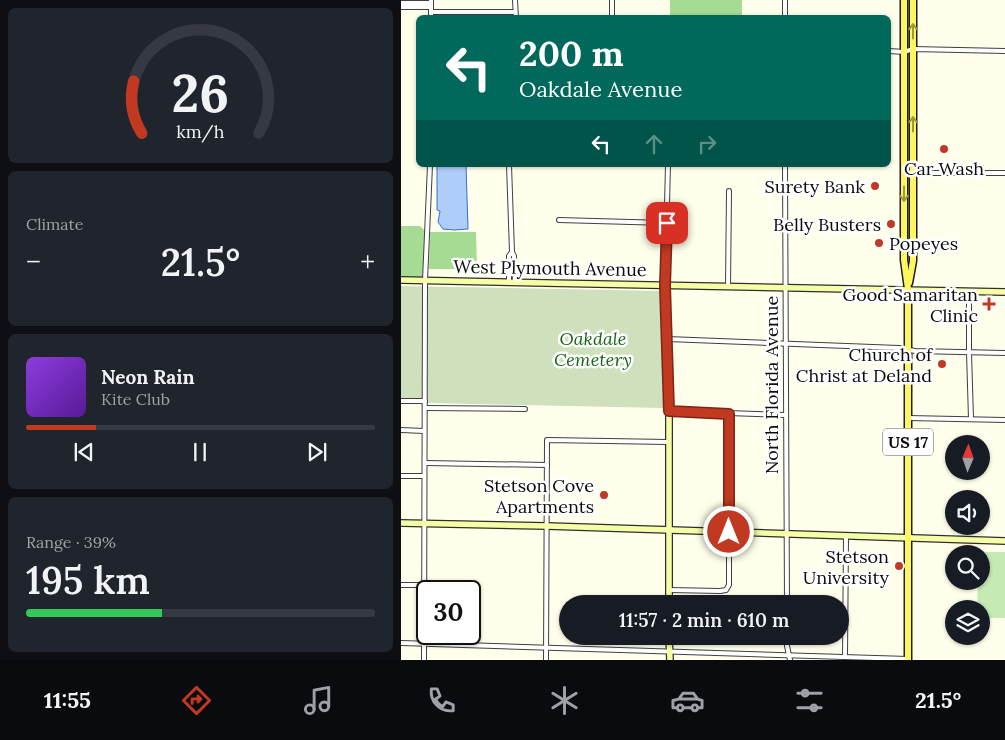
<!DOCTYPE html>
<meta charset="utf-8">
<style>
:root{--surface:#171b24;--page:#20242c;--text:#f1f3f6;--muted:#9ea1a6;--line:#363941;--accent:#c03920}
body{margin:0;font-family:Lora,serif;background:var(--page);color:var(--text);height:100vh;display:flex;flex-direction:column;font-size:19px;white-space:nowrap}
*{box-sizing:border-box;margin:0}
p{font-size:16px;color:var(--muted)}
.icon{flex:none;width:28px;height:28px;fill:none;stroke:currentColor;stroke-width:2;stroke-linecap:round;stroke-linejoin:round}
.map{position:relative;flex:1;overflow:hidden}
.side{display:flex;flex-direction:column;gap:8px;padding:8px;background:#0d0f14;width:401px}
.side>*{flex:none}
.guide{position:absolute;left:15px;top:15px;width:475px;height:152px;border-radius:8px;box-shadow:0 1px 4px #0004;background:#00695c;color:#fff;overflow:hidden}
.needle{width:32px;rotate:2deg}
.buttons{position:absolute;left:544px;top:435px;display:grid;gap:10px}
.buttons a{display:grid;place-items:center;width:45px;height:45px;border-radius:50%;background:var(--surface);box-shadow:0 1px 4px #0004;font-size:25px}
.speed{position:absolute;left:15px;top:580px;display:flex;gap:10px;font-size:25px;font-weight:700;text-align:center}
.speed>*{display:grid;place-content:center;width:65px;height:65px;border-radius:50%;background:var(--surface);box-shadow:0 1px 4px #0004;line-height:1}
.speed .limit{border:2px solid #111;border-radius:8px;background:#fff;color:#111}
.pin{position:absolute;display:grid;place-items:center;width:42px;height:42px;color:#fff;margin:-21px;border-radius:10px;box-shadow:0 2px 8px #0006}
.me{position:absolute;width:55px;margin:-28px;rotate:0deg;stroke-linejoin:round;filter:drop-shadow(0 0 4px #0008)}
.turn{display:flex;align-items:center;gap:18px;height:105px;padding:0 20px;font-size:22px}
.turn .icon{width:65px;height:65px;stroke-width:2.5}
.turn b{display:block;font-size:35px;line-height:42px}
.lanes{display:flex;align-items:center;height:48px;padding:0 20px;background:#0003;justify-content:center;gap:25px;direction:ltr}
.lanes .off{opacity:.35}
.big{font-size:38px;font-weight:600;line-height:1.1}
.side .tile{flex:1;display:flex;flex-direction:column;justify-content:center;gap:8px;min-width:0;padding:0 18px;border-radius:8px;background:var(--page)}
.side .dial{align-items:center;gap:0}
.dial svg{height:130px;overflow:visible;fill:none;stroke:var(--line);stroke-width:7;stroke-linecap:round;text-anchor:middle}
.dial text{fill:var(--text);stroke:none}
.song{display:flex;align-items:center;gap:15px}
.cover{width:60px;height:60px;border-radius:8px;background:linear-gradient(135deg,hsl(270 70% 55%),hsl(270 70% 35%))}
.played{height:5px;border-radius:2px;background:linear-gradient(90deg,var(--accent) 20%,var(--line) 20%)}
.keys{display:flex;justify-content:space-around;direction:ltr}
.heat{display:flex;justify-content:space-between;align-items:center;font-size:28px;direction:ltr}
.charge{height:8px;border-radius:4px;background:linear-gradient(90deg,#34c759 39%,var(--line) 0)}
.trip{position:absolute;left:158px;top:595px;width:290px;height:50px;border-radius:25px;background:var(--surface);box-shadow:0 1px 4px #0004;font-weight:600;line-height:50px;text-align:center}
.menu{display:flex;height:80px;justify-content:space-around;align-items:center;background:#090b0e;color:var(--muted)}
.menu .icon{width:35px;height:35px}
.menu .active{color:var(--accent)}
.menu b{font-size:22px;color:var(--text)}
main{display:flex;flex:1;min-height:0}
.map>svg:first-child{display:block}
.green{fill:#c5eab4}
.forest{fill:#a5db93}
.cemetery{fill:#cee1bc}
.water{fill:#aecdf8;stroke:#3372d1}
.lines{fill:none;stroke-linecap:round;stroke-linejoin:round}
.street-casing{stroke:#3f3f3f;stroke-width:6}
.secondary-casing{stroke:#2e2e2e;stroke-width:8}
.primary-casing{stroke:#1d1d1d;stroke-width:9}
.street{stroke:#fff;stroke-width:4}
.secondary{stroke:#f7ffa6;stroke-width:5.5}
.primary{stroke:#fdf65d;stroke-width:6}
.oneway{stroke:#9d983d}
.route-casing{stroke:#7d2515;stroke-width:12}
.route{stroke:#c03920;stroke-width:9}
.poi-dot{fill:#c03920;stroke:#fff;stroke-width:2}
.labels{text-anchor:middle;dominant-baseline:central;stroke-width:5;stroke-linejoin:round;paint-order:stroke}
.shield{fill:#fff;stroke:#555;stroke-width:1}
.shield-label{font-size:16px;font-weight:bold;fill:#0c0c0c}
.poi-label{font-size:18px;fill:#0c0c0c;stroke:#fff;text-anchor:end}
.street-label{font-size:18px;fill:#0c0c0c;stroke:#fff}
.park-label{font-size:18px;font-style:italic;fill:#1b651b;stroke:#fff}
</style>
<main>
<section class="side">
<div class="tile dial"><svg viewBox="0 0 100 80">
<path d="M14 69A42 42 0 1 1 86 69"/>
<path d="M14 69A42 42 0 0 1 9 37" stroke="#c03920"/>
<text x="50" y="56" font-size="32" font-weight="700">26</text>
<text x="50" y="72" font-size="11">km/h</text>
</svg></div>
<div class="tile"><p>Climate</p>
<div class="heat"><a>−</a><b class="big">21.5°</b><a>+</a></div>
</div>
<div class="tile">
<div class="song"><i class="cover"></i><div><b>Neon Rain</b><p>Kite Club</p></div></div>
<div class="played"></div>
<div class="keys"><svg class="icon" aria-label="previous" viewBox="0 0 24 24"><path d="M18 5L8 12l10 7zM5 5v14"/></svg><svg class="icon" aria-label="pause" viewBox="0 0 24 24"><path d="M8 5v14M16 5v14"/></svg><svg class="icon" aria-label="next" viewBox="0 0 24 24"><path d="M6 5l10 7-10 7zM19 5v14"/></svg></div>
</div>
<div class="tile"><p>Range · 39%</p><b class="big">195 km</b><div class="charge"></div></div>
</section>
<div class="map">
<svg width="604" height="660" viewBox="0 0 604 660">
<rect width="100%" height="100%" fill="#ffffeb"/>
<path class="green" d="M 578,552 L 604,552 L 604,618 L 580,618 L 580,609 L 576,609 L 577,581 L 580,581 L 580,554 L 578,554 Z"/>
<g class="forest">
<rect x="269" y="0" width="72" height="17"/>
<path d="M 0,226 L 19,226 L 25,232 L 22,279 L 0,278 Z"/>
<path d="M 29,232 L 75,232 L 76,269 L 28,269 Z"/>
</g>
<path class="cemetery" d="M 0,286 L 261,291 L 262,408 L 27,403 L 27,399 L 0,399 Z"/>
<path class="water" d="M 36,165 L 65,165 L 67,229 L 53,230 L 42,229 L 37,222 L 39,211 L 36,210 Z"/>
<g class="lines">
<defs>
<g id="street">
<path d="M 114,0 L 115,18"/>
<path d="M 0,3 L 30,3"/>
<path d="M 0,7 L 30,7"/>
<path d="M 30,12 L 114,12"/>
<path d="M 30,18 L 30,0"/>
<path d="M 211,18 L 211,0"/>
<path d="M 384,18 L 384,0"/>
<path d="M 488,51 L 503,52 L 512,49 L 604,51"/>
<path d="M 108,165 L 111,252 L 113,256 L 114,283"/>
<path d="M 384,165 L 386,604"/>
<path d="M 503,173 L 604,173"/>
<path d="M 158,220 L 266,223"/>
<path d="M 108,283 L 108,256 L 111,252"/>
<path d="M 264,286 L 267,165"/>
<path d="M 327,287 L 328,191"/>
<path d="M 568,291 L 568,352 L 570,419"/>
<path d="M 266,339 L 498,348 L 514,351 L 604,353"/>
<path d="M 0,401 L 24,401"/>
<path d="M 24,408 L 124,409"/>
<path d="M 268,411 L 384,415"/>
<path d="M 507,418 L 604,420"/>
<path d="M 0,430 L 23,431"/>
<path d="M 24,463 L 146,465"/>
<path d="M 0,476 L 23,476"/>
<path d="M 0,585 L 23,585"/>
<path d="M 268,590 L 319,591 L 325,590 L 328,585 L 328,414"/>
<path d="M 386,636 L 386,646 L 389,660"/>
<path d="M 0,643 L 507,659"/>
<path d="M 444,657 L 445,536"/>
<path d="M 23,660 L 24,281 L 29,165"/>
<path d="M 145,660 L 146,440 L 267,442"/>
</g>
<g id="secondary">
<path d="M 0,280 L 604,292"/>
<path d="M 264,286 L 268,411 L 268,604"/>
<path d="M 0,523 L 146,526 L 604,541"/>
<path d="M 268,636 L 269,660"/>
</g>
<g id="primary">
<path d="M 503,0 L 503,260 L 507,289 L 507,660"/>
<path d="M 508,283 L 512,261 L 512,0"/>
</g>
</defs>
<use href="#street" class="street-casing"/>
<use href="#secondary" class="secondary-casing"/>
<use href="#primary" class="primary-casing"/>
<use href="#street" class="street"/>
<use href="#secondary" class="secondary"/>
<use href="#primary" class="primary"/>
</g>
<defs><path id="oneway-shaft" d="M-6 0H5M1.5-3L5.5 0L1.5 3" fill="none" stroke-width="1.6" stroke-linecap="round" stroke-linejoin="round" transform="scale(1.25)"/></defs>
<g class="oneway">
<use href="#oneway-shaft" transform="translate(512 31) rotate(-90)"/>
<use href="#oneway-shaft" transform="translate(512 124) rotate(-90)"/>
<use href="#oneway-shaft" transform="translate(503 194) rotate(90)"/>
</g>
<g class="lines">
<defs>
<path id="route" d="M 266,223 L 264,286 L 268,411 L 328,414 L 328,532"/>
</defs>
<use href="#route" class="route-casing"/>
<use href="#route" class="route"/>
</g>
<g class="poi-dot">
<circle cx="543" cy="149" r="5"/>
<circle cx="474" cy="186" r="5"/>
<circle cx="490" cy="224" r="5"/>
<circle cx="478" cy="243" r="5"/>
<path d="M585.5 296.5h5v5h5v5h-5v5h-5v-5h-5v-5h5z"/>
<circle cx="541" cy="364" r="5"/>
<circle cx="203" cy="495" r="5"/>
<circle cx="498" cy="566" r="5"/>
</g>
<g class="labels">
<rect class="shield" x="482" y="428.5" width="50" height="27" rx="4"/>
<g class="shield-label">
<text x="507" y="442">US 17</text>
</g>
<g class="poi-label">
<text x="543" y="168" text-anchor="middle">Car Wash</text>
<text x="464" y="186">Surety Bank</text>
<text x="480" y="224">Belly Busters</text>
<text x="488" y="243" text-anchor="start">Popeyes</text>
<text x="577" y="294">Good Samaritan<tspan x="577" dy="21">Clinic</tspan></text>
<text x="531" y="354">Church of<tspan x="531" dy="21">Christ at Deland</tspan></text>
<text x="193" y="485">Stetson Cove<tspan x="193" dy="21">Apartments</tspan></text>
<text x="488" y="556">Stetson<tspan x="488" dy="21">University</tspan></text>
</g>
<g class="street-label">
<text transform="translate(149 268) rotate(1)">West Plymouth Avenue</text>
<text transform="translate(370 385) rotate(-90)">North Florida Avenue</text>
</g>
<g class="park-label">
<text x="192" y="338">Oakdale<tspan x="192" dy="21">Cemetery</tspan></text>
</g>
</g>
</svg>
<div class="buttons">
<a><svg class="needle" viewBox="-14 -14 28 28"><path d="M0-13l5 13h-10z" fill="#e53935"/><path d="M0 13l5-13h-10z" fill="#9ea1a6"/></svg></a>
<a><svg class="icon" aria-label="sound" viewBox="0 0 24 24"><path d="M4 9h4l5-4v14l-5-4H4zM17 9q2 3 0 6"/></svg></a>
<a><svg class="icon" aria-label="search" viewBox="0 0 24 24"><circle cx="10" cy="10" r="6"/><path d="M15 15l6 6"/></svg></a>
<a><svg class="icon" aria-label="layers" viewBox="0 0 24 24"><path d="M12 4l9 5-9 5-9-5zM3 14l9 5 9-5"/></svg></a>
</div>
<div class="speed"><div class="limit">30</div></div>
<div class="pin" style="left:266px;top:223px;background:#d93025"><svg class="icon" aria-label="arrive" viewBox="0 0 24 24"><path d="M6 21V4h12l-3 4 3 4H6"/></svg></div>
<svg class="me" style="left:328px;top:532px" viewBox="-20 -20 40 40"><circle r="17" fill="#c03920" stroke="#fff" stroke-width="3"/><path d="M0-11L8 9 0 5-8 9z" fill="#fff"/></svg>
<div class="trip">11:57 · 2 min · 610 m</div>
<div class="guide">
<div class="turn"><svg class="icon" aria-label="left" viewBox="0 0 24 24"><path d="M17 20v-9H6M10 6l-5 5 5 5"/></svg><div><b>200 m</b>Oakdale Avenue</div></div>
<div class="lanes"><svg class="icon" aria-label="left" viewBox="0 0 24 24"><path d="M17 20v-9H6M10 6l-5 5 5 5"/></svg><svg class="icon off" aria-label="ahead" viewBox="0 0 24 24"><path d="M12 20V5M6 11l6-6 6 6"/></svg><svg class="icon off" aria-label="right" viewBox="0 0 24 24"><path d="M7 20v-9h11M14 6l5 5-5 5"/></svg></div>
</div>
</div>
</main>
<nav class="menu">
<b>11:55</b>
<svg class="icon active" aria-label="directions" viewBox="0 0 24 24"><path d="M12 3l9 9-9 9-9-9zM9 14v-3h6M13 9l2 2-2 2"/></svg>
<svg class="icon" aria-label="music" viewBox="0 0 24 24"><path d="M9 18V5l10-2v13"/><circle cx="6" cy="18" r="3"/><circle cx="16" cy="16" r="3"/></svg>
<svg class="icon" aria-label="phone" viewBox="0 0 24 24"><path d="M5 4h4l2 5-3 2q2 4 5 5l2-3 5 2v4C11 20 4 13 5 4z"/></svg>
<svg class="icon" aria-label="climate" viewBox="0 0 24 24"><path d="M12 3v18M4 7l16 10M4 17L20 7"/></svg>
<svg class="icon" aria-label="car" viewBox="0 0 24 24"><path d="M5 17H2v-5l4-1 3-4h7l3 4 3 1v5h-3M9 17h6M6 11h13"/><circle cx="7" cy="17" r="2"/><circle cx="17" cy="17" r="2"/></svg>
<svg class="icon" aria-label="filters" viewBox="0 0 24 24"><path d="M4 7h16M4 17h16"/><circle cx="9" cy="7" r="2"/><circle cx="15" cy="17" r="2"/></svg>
<b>21.5°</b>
</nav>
